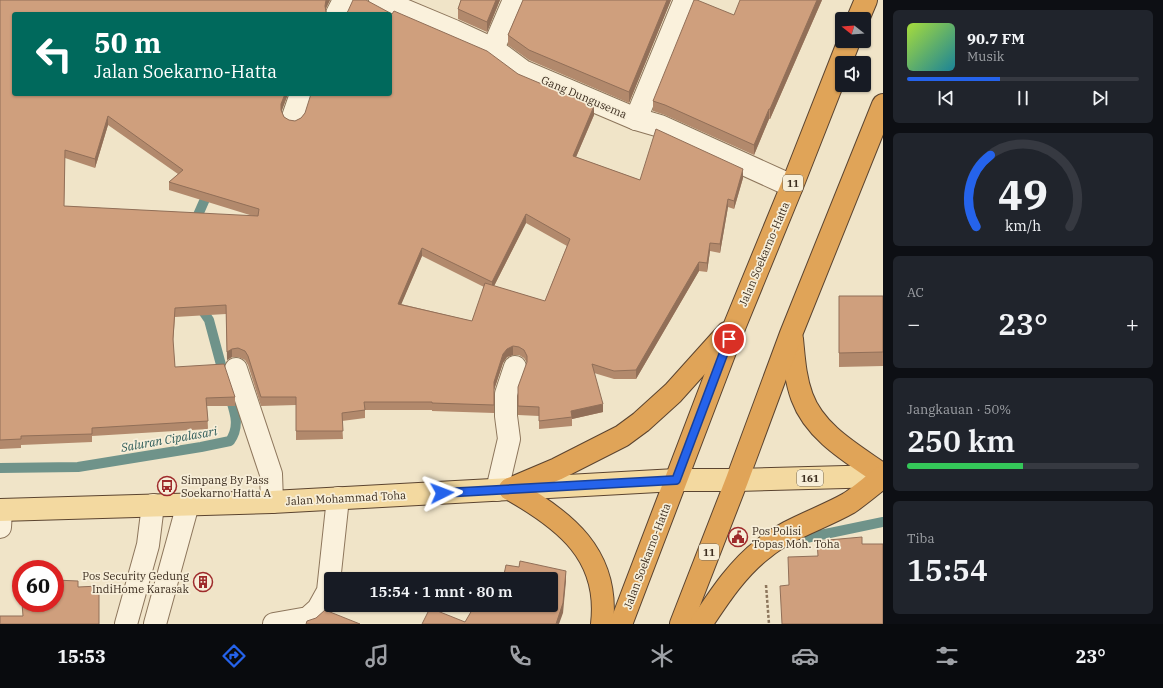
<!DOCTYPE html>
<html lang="id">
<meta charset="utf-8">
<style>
:root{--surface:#171b24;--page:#20242c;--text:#f1f3f6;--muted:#9ea1a6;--line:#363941;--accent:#2563eb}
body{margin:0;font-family:"IBM Plex Serif",serif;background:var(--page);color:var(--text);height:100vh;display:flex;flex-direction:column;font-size:15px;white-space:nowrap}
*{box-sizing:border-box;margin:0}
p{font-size:13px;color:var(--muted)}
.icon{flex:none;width:22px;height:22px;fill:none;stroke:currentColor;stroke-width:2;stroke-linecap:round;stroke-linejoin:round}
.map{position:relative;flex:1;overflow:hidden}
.side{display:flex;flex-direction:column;gap:10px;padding:10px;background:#0d0f14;width:280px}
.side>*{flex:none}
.hud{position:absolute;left:12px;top:12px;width:380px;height:84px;border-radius:4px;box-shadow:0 1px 3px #0004;background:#00695c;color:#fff;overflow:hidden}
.needle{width:26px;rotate:287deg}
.controls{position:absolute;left:835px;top:12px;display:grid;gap:8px}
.controls a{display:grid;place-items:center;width:36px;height:36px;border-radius:4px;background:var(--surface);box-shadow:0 1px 3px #0004;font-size:20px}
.speed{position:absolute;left:12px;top:560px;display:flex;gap:8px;font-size:20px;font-weight:700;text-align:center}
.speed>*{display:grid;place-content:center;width:52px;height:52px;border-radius:50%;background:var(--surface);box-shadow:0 1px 3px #0004;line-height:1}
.speed .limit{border:6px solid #d22;background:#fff;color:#111}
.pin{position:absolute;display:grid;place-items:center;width:34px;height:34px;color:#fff;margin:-17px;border:2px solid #fff;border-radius:50%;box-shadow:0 1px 4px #0007}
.me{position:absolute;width:44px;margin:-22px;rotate:87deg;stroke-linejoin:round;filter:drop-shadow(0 0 3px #0008)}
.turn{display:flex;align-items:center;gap:14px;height:84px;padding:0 16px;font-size:18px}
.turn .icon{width:52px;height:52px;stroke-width:2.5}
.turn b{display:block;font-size:28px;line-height:34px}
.big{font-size:30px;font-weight:600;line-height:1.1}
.side .tile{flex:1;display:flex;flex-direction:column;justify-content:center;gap:6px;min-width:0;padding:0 14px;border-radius:6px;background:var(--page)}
.side .dial{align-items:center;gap:0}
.dial svg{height:104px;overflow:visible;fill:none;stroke:var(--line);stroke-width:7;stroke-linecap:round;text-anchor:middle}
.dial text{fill:var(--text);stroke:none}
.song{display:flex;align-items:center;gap:12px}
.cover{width:48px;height:48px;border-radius:6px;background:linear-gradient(135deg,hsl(80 70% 55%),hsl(190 70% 35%))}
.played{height:4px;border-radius:2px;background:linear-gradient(90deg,var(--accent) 40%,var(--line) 40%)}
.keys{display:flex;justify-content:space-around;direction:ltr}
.heat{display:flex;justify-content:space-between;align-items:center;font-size:22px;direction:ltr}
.charge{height:6px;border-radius:3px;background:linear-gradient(90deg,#34c759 50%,var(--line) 0)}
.trip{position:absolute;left:324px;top:572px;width:234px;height:40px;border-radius:4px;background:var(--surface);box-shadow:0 1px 3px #0004;font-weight:600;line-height:40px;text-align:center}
.dock{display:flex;height:64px;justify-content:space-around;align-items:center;background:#090b0e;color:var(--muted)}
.dock .icon{width:28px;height:28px}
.dock .active{color:var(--accent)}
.dock b{font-size:18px;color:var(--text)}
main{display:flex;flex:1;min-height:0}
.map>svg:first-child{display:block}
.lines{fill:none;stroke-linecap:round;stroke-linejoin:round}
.stream{stroke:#6f938a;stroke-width:10}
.minor-casing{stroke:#8d765c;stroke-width:24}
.major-casing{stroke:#5b4430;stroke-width:24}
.highway-casing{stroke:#5b4430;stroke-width:24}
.path{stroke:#8d765c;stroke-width:2.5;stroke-dasharray:3 2;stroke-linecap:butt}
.minor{stroke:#faf1dc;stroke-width:22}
.major{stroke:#f3d9a0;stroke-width:22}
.highway{stroke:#e0a458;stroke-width:22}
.wall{fill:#b2896c;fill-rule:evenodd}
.shaded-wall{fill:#916f58}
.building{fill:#cf9f7d;stroke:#916f58;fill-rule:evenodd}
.route-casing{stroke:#184099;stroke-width:10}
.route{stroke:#2563eb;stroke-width:7}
.labels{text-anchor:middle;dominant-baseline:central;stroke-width:3.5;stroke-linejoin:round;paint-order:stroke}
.shield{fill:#f7eed8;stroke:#756857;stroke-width:1}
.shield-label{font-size:10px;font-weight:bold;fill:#3d2e20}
.street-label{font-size:11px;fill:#3d2e20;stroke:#f7eed8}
.poi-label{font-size:11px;fill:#3d2e20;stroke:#f7eed8;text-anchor:start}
.water-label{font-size:12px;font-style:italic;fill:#2f5d5a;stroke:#f7eed8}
</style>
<main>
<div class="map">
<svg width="883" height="624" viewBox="0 0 883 624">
<rect width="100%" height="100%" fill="#f0e4c8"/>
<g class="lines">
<g class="stream">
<path d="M 194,224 L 209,190"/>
<path d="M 198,304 L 209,320 L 224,376"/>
<path d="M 0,468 L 78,467 L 201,447 L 230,441 C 241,425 234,411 229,394"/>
<path d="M 806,538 L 883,522"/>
</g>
<defs>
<g id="minor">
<path d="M 380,0 L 454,31 L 493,49 L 523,71 L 636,119 L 660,126 L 792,186"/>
<path d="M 337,14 L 344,0"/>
<path d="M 493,49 L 514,0"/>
<path d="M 293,117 L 301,94"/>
<path d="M 636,119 L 685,0"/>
<path d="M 236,369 L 271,474 L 272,502"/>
<path d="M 497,490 L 509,439 L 506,416 L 506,394 L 515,367"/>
<path d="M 0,527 L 1,510"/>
<path d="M 126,624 L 148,545 L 153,505"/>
<path d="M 155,624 L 188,504"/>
<path d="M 274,624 L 308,618 L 318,609 L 328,591 L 338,498"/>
</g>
<path id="major" d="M 0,510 L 272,502 L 676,480 L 737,480 L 883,476"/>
<g id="highway">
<path d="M 858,19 L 866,0"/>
<path d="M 792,339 C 794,359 795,378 802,397 C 815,433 853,454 883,475"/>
<path d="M 510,489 L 557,469 L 622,436 L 641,422 L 673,393 L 727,333"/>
<path d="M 510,489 C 565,520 610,555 602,624"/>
<path d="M 621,624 L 735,325 L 792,186 L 849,41"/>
<path d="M 681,624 L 737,480 L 791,334 L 883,105"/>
<path d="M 701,624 C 719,597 737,569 763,549 C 788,528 821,519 849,503 C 861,495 872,485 883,477"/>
</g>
</defs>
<use href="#minor" class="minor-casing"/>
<use href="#major" class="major-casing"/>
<use href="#highway" class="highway-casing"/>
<path class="path" d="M 766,585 L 769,624"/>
<use href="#minor" class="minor"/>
<use href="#major" class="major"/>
<use href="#highway" class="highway"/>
</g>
<g class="wall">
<path d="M 0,0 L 330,0 L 326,9 L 14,14 L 288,94 L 281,112 L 284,117 L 289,120 L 295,121 L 301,118 L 392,14 L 518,74 L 594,115 L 576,157 L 640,180 L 743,178 L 734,209 L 728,207 L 720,253 L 710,251 L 707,272 L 699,271 L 636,379 L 614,379 L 594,373 L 603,412 L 572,419 L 572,426 L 539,429 L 539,416 L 518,415 L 518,387 L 527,363 L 524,358 L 519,355 L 513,355 L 507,357 L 503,363 L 494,390 L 494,413 L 432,411 L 432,410 L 365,410 L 365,418 L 342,421 L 343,439 L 296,440 L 296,405 L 261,406 L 248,365 L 245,360 L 238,357 L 232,357 L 227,360 L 226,314 L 175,317 L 173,343 L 175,367 L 235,397 L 235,406 L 207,406 L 208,429 L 92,436 L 92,442 L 21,445 L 21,448 L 0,449 ZM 108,125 L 178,174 L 169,182 L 169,190 L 253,216 L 64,206 L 65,158 L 95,168 ZM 526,223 L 567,246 L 545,301 L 494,286 ZM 422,256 L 484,287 L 472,321 L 401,304 Z"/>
<path d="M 461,0 L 500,0 L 487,32 L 458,19 L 458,9 Z"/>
<path d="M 523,0 L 671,0 L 629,103 L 529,60 L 508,45 L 508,35 Z"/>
<path d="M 822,0 L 770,119 L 769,119 L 754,155 L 665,115 L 653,111 L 653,101 L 734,15 Z"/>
<path d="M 839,296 L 883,296 L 883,366 L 839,367 Z"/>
</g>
<g class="shaded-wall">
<path d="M 326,0 L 330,0 L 326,8 L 325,14 L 325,6 Z"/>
<path d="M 496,0 L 500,0 L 487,32 L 487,22 Z"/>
<path d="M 667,0 L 671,0 L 629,103 L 629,92 Z"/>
<path d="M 817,0 L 822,0 L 770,119 L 770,109 Z"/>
<path d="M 285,94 L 288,94 L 281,113 L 281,119 L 281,104 Z"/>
<path d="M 594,106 L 594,115 L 573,164 L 573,156 Z"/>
<path d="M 769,109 L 769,119 L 754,155 L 754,145 Z"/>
<path d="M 108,116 L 108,125 L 95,168 L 95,159 Z"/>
<path d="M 743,169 L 743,178 L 734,209 L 734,201 Z"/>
<path d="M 728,199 L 728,207 L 720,253 L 720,244 Z"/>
<path d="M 526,214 L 526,223 L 492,290 L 492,282 Z"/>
<path d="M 710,243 L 710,251 L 707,272 L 707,263 Z"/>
<path d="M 422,248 L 422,256 L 398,312 L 398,304 Z"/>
<path d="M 699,262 L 699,271 L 636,379 L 636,370 Z"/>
<path d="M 513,346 L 513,355 L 507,357 L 503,363 L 494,390 L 494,413 L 494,382 L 503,354 L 507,349 Z"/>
<path d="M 232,349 L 232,357 L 227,360 L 227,352 Z"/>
<path d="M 603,404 L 603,412 L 572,419 L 571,411 Z"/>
<path d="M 566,571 L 566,581 L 563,613 L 559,624 L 556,624 Z"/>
</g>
<g class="building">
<path d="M 0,0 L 326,0 L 325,6 L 326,12 L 329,14 L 14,14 L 14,94 L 285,94 L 281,104 L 281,110 L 284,117 L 289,120 L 295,121 L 301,118 L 305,113 L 311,94 L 390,94 L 390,14 L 346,14 L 348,11 L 353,0 L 366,0 L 392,14 L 394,11 L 487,51 L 518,74 L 594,106 L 573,156 L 640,180 L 656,129 L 743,169 L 734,201 L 728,199 L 720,244 L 710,243 L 707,263 L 699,262 L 636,370 L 614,371 L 592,364 L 603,404 L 571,411 L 572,417 L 539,421 L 539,407 L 518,406 L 518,387 L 527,362 L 527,356 L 524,350 L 519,347 L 513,346 L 507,349 L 503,354 L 494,382 L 494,405 L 432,403 L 432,402 L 364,402 L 365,410 L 342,413 L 343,431 L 296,431 L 296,397 L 261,397 L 248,356 L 245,351 L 238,348 L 232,349 L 227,352 L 226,305 L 175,308 L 173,339 L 175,367 L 224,364 L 235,397 L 206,398 L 208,421 L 92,428 L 92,434 L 21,436 L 21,439 L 0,440 ZM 108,116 L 183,170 L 169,182 L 259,209 L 258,216 L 64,206 L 65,150 L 95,159 ZM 526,214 L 570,239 L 545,301 L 485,283 L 472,321 L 398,304 L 422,248 L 492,282 Z"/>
<path d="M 461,0 L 496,0 L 487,22 L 458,9 Z"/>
<path d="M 523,0 L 667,0 L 629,92 L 529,50 L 508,35 Z"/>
<path d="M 694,0 L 697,0 L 734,15 L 740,0 L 817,0 L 770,109 L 769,109 L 754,145 L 665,105 L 653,101 Z"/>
<path d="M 839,296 L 883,296 L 883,352 L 839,353 Z"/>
<path d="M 862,537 L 862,544 L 883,544 L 883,624 L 782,624 L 780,586 L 789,585 L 788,557 L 818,556 L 817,541 Z"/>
<path d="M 520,561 L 566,571 L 563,603 L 556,624 L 422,624 L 430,608 L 465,622 L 475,605 L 551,605 L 551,579 L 503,579 L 506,565 L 519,567 Z"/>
<path d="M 55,580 L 78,581 L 78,587 L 99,586 L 99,624 L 0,624 L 0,616 L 23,616 L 22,603 L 55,603 Z"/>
<path d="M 325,610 L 360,624 L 306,624 L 307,621 L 316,618 Z"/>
</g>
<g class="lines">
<defs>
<path id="route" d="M 442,493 L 676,480 L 729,339"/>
</defs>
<use href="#route" class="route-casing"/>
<use href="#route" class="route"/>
</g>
<defs>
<symbol id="bus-ring" viewBox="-11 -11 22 22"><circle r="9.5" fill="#f7eed8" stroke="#9e2a2b" stroke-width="1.5"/><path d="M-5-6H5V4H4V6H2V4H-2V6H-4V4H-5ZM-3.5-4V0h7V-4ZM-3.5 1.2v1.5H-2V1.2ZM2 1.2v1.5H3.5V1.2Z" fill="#9e2a2b"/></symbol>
<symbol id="civic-ring" viewBox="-11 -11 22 22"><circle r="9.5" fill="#f7eed8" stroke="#9e2a2b" stroke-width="1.5"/><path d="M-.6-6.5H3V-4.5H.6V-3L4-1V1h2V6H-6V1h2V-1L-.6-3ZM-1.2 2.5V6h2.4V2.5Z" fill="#9e2a2b"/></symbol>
<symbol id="building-ring" viewBox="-11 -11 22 22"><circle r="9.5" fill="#f7eed8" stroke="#9e2a2b" stroke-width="1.5"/><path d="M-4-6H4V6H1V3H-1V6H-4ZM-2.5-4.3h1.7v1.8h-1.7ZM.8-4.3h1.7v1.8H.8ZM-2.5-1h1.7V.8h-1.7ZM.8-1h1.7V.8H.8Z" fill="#9e2a2b"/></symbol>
</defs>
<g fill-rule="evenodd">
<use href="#bus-ring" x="156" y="475" width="22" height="22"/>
<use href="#civic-ring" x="727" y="526" width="22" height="22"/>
<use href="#building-ring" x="192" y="571" width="22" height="22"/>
</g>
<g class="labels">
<g class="shield">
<rect x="783" y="175" width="20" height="16" rx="3"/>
<rect x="797" y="470" width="26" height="16" rx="3"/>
<rect x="699" y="544" width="20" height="16" rx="3"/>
</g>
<g class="shield-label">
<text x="793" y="183">11</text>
<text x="810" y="478">161</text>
<text x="709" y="552">11</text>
</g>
<g class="street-label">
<text transform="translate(584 97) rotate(23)">Gang Dungusema</text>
<text transform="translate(764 254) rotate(-67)">Jalan Soekarno-Hatta</text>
<text transform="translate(346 498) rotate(-3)">Jalan Mohammad Toha</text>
<text transform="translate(647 556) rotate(-69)">Jalan Soekarno-Hatta</text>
</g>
<g class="poi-label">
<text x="181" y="480">Simpang By Pass<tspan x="181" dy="13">Soekarno Hatta A</tspan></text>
<text x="752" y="531">Pos Polisi<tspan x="752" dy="13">Topas Moh. Toha</tspan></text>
<text x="189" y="576" text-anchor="end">Pos Security Gedung<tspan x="189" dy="13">IndiHome Karasak</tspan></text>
</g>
<g class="water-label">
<text transform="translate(169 439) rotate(-10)">Saluran Cipalasari</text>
</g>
</g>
</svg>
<div class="controls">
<a><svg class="needle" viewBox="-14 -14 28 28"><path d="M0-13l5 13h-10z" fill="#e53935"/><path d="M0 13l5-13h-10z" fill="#9ea1a6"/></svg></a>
<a><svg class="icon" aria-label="sound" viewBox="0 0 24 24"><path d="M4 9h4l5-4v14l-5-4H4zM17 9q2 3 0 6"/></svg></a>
</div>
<div class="speed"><div class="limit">60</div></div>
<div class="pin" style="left:729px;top:339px;background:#d93025"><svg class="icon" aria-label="arrive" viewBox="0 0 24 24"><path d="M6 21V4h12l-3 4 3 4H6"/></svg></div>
<svg class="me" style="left:442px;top:493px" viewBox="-20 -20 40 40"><path d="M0-17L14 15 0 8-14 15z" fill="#2563eb" stroke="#fff" stroke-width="4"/></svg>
<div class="trip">15:54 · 1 mnt · 80 m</div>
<div class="hud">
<div class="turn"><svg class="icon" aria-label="left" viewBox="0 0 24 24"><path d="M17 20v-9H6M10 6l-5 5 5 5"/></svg><div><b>50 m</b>Jalan Soekarno-Hatta</div></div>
</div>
</div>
<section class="side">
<div class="tile">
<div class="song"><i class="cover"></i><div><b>90.7 FM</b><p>Musik</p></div></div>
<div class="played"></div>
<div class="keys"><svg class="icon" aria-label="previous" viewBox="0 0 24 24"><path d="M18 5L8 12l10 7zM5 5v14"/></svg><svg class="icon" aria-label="pause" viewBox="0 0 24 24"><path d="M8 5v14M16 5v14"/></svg><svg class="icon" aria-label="next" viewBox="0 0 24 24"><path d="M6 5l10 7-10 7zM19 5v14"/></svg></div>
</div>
<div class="tile dial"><svg viewBox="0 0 100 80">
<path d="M14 69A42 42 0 1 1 86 69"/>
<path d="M14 69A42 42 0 0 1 25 14" stroke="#2563eb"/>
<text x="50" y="56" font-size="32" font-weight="700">49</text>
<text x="50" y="72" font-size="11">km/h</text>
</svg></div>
<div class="tile"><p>AC</p>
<div class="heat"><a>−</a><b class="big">23°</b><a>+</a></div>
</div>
<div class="tile"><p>Jangkauan · 50%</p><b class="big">250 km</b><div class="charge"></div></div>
<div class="tile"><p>Tiba</p><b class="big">15:54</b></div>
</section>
</main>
<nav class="dock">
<b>15:53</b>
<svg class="icon active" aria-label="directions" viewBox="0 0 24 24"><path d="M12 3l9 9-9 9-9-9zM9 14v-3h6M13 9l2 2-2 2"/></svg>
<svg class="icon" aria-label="music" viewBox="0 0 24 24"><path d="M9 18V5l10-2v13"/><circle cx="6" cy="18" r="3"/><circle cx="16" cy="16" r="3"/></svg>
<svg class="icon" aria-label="phone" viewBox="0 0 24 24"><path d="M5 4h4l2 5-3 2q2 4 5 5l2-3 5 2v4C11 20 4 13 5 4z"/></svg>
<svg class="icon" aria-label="climate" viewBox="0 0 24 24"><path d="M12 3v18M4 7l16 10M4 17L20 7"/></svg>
<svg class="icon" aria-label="car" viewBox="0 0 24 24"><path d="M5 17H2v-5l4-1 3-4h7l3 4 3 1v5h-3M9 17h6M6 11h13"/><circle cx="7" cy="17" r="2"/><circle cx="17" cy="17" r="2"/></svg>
<svg class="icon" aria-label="filters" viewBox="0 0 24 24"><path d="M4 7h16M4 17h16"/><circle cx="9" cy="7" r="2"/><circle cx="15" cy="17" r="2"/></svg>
<b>23°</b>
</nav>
